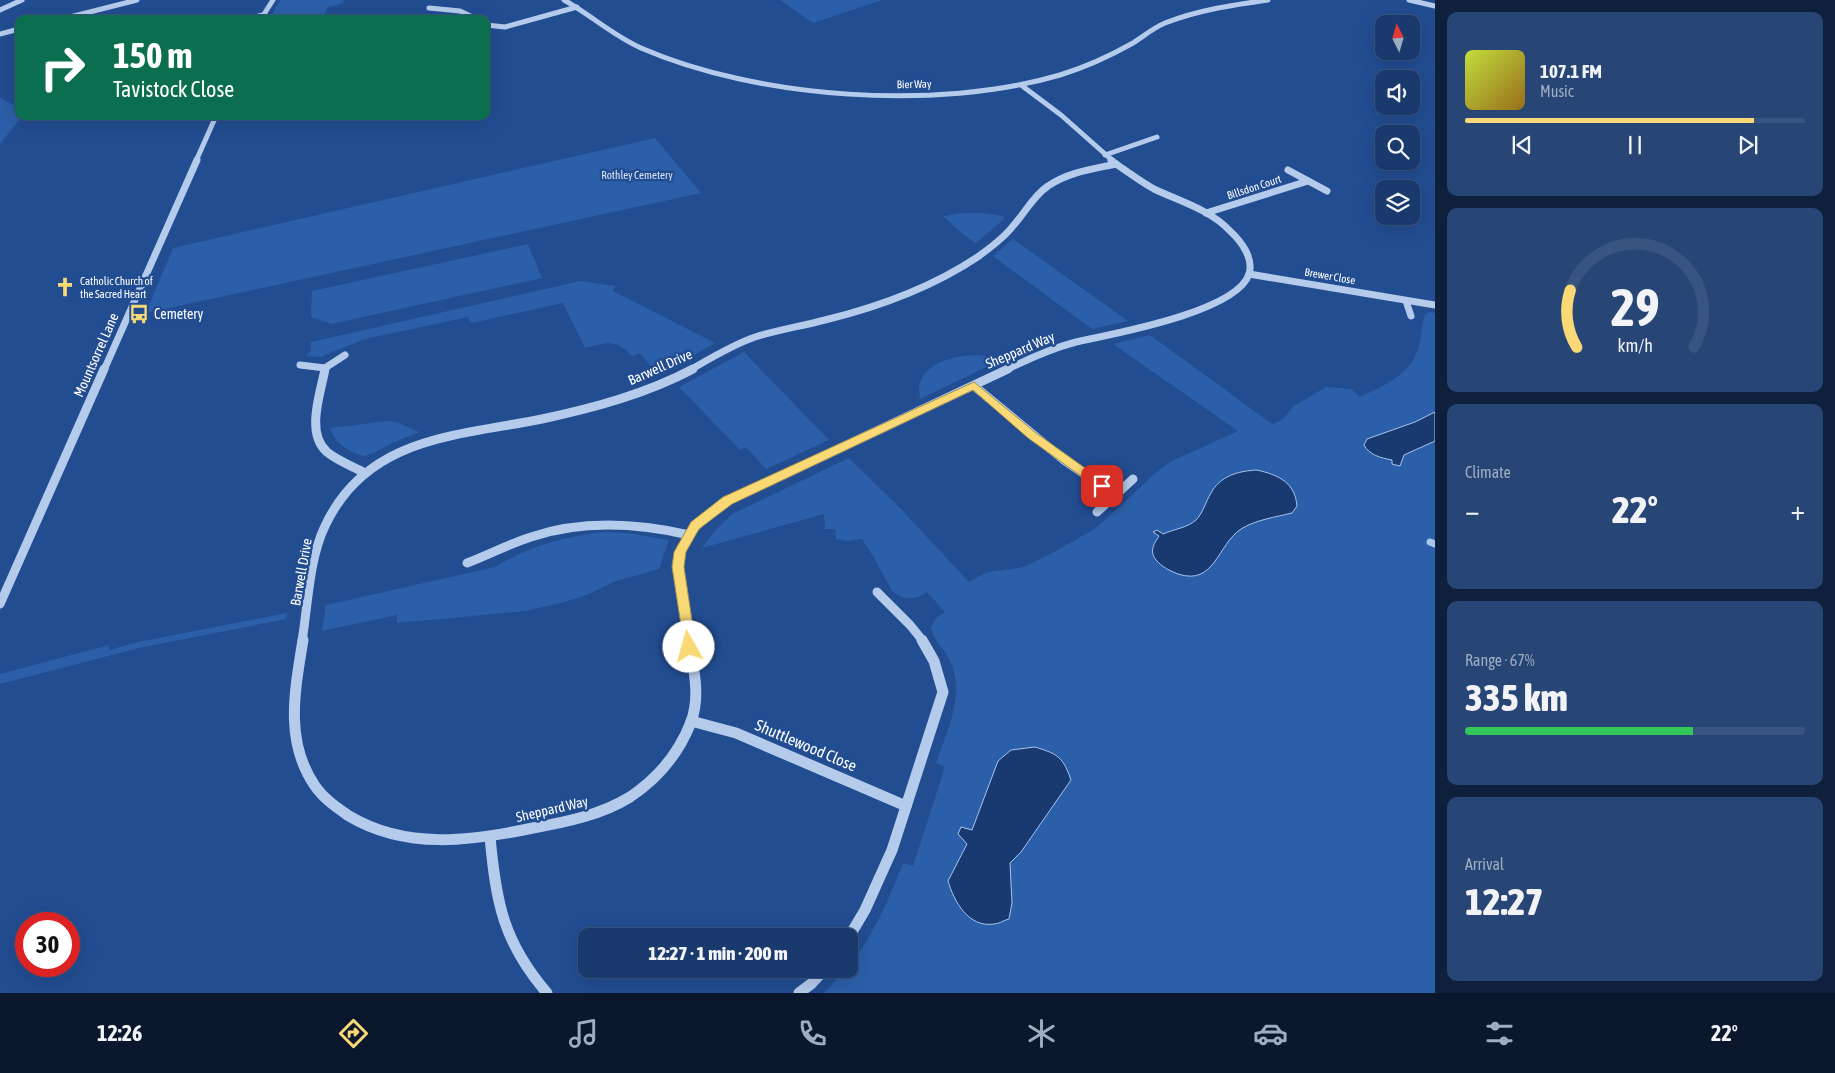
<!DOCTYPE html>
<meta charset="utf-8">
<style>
:root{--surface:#1a3a6d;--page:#274575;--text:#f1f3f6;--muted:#9fadc2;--line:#385480;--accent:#f8d976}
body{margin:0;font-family:"Asap Condensed",sans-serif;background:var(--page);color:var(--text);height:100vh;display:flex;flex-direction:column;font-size:19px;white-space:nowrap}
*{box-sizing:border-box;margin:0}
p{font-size:16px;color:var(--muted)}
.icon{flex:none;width:28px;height:28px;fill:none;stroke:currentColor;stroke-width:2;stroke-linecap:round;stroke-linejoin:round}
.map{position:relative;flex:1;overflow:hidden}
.details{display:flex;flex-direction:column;gap:12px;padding:12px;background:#0e203c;width:400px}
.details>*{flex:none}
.top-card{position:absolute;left:15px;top:15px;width:475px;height:105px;border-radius:10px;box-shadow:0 5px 20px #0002,0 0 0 1px var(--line);background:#0b6e4f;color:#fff;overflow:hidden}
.needle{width:32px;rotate:355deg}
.tools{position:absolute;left:1375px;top:15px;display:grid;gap:10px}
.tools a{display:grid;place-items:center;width:45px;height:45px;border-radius:10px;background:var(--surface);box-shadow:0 5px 20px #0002,0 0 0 1px var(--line);font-size:25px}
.speed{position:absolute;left:15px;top:912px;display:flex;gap:10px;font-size:25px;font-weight:700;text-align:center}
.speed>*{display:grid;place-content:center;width:65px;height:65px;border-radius:50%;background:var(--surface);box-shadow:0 5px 20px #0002,0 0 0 1px var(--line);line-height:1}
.speed .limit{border:8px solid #d22;background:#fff;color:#111}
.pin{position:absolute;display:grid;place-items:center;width:42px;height:42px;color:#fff;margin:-21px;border-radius:10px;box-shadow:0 2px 8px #0006}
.me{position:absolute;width:55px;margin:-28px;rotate:353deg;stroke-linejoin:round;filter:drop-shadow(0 0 4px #0008)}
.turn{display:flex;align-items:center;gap:18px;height:105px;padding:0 15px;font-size:22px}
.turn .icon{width:65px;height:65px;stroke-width:2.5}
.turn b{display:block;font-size:35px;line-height:42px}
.big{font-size:38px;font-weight:800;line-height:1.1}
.details .tile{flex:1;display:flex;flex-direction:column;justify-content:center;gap:8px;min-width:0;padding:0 18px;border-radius:10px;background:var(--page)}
.details .dial{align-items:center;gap:0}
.dial svg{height:130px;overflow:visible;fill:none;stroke:var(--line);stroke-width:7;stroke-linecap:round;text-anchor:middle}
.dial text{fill:var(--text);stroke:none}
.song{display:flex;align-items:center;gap:15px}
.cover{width:60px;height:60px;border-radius:8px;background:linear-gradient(135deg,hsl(70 70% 55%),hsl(40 70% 35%))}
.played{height:5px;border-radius:2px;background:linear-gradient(90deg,var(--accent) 85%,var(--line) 85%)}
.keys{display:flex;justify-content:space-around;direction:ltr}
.heat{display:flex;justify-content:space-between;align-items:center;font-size:28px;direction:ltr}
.charge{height:8px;border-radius:4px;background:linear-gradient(90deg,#34c759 67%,var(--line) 0)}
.trip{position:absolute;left:578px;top:928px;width:280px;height:50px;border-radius:10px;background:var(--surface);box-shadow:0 5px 20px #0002,0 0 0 1px var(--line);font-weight:800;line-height:50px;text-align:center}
.tabs{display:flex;height:80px;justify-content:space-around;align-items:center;background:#0a172c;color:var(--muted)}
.tabs .icon{width:35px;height:35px}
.tabs .current{color:var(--accent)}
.tabs b{font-size:22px;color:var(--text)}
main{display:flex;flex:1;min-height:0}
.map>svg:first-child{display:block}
.green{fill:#2c5fa9}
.water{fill:#183a70;stroke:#a8c5ed}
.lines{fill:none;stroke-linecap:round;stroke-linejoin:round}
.stream{stroke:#a8c5ed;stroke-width:7}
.minor-far3{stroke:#b4cbec;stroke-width:5}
.minor-far2{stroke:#b4cbec;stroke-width:7}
.minor-far1{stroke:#b4cbec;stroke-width:9}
.minor{stroke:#b4cbec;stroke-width:11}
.route{fill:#f8d976;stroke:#a18d4d}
.labels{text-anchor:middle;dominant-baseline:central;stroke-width:5;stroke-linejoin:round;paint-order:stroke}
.far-street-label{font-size:11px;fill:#fff;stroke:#224d91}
.far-park-label{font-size:11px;fill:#d9e6f9;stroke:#224d91}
.far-poi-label{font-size:11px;fill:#fff;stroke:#224d91;text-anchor:start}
.poi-label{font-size:14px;fill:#fff;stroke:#224d91;text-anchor:start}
.street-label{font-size:14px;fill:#fff;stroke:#224d91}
.near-street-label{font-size:16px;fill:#fff;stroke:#224d91}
</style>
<main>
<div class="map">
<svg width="1435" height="993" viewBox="0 0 1435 993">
<rect width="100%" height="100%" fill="#224d91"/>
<g class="green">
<path d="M 281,0 L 344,0 L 343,3 L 327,8 L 323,19 L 269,19 Z"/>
<path d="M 780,0 L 882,0 L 813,23 Z"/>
<path d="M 0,98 L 19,108 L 19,116 L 22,116 L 0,144 Z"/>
<path d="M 655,138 L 701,193 L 146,313 L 173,248 Z"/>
<path d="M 964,213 L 981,213 L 1003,216 L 1004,219 L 976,243 L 964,235 L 943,216 Z"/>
<path d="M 1013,239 L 1128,321 L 1092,329 L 993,256 Z"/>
<path d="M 528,244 L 542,278 L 331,324 L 311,317 L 312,291 Z"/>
<path d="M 581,281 L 615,286 L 613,291 L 715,343 L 677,365 L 657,374 L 640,353 L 632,356 C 615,338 606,343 585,348 L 563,303 L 471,323 L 468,317 L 365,339 L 320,357 L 306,356 L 311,350 L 311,342 Z"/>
<path d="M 1431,312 L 1435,313 L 1435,993 L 824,993 L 846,969 L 849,969 L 849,966 C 874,936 889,898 903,863 L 913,866 L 945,767 L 936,763 C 947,731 965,696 951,663 C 946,650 932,640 931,627 L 937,617 L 945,612 L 927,592 C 914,600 904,601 892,591 L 873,556 L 862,539 L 847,541 L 836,539 L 835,529 L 825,529 L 824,514 L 702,548 L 713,533 L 732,514 L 849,458 L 901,509 L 969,582 L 988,572 L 1018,568 L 1028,565 L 1056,551 L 1096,528 L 1160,469 L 1172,461 L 1238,431 L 1113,344 L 1150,335 L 1272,424 L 1282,420 L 1294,406 L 1326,387 L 1351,389 L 1360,397 C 1381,387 1408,376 1417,352 C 1422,340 1421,326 1425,314 Z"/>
<path d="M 744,352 L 829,440 L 766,469 L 746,447 L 740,450 L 679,387 Z"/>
<path d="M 978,355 L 1005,358 L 920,399 C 920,394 918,388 920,383 C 928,360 957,356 978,355 Z"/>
<path d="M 390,421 L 396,422 L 419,432 L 390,444 L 374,453 L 363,456 C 348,452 335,443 330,428 Z"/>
<path d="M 603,532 L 627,533 L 669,540 L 659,569 L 613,582 L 589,594 L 565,602 L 526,611 L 397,623 L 397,615 L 322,631 L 326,605 L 495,567 C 529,546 563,537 603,532 Z"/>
<path d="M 287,613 L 286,619 L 139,648 L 0,684 L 0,674 L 109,645 L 109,650 L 138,642 Z"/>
</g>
<g class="water">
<path d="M 1435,412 L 1435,441 L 1404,455 L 1400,466 L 1392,464 L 1392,460 C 1381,458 1369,455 1364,445 L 1367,439 L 1415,422 Z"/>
<path d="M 1257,470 C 1278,475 1295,482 1297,506 L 1292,513 C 1276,517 1255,520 1241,529 C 1217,545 1215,586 1178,574 C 1170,571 1162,567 1156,560 C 1149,551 1154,544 1159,536 L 1153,532 L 1157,530 L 1163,534 C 1174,529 1187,528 1196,520 C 1203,513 1205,503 1211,493 C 1220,476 1238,471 1257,470 Z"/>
<path d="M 1035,747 C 1058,754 1063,757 1071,780 L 1021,852 L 1010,863 L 1012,903 L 1009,919 C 1004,920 999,924 994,924 C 968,928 954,901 948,881 L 967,844 L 958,834 L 961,827 L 972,830 L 998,761 L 1011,750 Z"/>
</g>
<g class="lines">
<path class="stream" d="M 1430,542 L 1435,544"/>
<g class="minor-far3">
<path d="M 564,0 C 591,15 612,35 641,48 C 758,99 938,111 1060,75 C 1086,67 1110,56 1133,43 C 1144,36 1153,28 1165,23 C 1198,10 1233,5 1268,0"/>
<path d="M 1409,0 L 1435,6"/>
<path d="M 429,8 L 460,11 L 477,19"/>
<path d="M 0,10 L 22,0"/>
<path d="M 62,19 L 137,0"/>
<path d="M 245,19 L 263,15"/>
<path d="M 261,19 L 273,0"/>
<path d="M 486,25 L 505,27 L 577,7"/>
<path d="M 0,34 L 19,29"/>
<path d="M 1021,85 L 1061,115 L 1113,161"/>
<path d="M 1105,155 L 1157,137"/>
<path d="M 196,161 L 216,116"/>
</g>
<g class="minor-far2">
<path d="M 1111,160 L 1116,164"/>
<path d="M 1288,170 L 1327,191"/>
<path d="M 1206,213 L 1308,181"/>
<path d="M 1249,274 L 1435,305"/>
<path d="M 1406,301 L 1411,316"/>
<path d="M 300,365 L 325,368 L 345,355"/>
<path d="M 104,370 L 197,160"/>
<path d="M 690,370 C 711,358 732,345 755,337 C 778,330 802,326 825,320 C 878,307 933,287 979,256 C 991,247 1004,238 1013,226 C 1025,213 1033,196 1048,186 C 1068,172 1093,169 1116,164"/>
<path d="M 1006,370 C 1028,359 1053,348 1076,342 C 1112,334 1237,312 1249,274 C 1254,258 1241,241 1230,231 C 1211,210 1179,201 1154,189 C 1141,182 1128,172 1116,164"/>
</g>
<g class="minor-far1">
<path d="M 325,369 C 321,392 305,433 327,452 C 338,461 352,466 365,473"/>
<path d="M 974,386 L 1064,460 L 1115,495"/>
<path d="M 1097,512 L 1133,479"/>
<path d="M 467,563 C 488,555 509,544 531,537 C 582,520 637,523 689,535"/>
<path d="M 877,592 L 910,625 L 923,641"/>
<path d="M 0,604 L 104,369"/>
<path d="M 302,641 C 308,605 309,559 325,526 C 367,436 458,436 542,419 C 593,408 646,394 693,369"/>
<path d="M 689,641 C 678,574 661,543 728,501 L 1008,369"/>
</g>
<g class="minor">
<path d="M 303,640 C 295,690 284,741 315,786 C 324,799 336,807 349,816 C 406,850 471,841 533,828 C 566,822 601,815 630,797 C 657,779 679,753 691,722 C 701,695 693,667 689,640"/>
<path d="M 691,721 L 736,733 L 906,806"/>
<path d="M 490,837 C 496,902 503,942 547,993"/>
<path d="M 849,937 L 865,910 L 892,850 L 943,692 L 934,661 L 922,640"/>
<path d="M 799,993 L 811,984 L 825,969"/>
</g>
</g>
<path class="route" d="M 974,382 L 1036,433 L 1106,483 L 1108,486 L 1106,489 L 1099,489 L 1028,438 L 973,390 L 732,504 L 699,529 L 686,552 L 684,567 L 696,647 L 694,651 L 689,653 L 685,651 L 672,567 L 674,552 L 691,522 L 723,497 Z"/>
<defs>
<symbol id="church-bare" viewBox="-9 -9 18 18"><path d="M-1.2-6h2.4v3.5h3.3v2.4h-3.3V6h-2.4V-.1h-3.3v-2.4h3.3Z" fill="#f8d976" stroke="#224d91" stroke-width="2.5" paint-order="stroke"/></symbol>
<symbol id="bus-bare" viewBox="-9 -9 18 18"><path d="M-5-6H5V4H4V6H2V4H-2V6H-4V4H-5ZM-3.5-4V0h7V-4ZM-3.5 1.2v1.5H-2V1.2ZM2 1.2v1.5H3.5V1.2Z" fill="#f8d976" stroke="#224d91" stroke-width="2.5" paint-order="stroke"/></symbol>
</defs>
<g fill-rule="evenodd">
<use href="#church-bare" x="51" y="273" width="28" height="28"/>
<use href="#bus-bare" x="125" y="300" width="28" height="28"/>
</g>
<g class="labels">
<g class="far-street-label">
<text transform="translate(914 84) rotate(-1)">Bier Way</text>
<text transform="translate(1254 187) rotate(-18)">Billsdon Court</text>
<text transform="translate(1330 276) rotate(10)">Brewer Close</text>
</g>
<g class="far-park-label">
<text x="637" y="175">Rothley Cemetery</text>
</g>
<g class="far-poi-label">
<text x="80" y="281">Catholic Church of<tspan x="80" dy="13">the Sacred Heart</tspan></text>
</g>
<g class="poi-label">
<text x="154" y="314">Cemetery</text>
</g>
<g class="street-label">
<text transform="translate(1020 350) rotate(-23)">Sheppard Way</text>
<text transform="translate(96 355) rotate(-66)">Mountsorrel Lane</text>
<text transform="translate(660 367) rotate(-24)">Barwell Drive</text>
<text transform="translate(301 572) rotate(-80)">Barwell Drive</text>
<text transform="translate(552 809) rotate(-13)">Sheppard Way</text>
</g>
<g class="near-street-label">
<text transform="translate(806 745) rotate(23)">Shuttlewood Close</text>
</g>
</g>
</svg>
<div class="tools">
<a><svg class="needle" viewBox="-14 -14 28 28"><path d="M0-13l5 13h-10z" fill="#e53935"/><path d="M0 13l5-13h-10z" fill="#9fadc2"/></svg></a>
<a><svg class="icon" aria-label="sound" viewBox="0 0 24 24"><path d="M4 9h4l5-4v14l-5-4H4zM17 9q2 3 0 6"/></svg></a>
<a><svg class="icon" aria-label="search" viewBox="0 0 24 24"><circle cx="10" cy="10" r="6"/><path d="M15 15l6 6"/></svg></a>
<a><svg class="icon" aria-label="layers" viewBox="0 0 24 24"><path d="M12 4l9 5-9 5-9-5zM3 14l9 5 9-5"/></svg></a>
</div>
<div class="speed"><div class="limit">30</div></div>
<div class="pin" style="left:1102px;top:486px;background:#d93025"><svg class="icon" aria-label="arrive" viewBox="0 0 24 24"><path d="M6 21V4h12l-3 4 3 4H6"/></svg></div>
<svg class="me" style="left:689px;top:647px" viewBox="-20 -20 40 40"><circle r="19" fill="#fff"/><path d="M0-13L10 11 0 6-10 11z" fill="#f8d976"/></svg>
<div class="trip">12:27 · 1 min · 200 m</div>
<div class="top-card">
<div class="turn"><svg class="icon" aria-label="right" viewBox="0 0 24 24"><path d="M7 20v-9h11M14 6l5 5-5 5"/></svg><div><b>150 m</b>Tavistock Close</div></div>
</div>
</div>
<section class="details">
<div class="tile">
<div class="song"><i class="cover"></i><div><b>107.1 FM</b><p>Music</p></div></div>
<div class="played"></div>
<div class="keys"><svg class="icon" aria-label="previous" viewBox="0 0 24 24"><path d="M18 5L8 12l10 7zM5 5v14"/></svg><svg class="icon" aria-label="pause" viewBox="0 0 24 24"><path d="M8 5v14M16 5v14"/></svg><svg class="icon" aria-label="next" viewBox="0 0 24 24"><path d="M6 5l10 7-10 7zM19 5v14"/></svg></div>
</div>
<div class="tile dial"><svg viewBox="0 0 100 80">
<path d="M14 69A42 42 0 1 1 86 69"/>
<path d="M14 69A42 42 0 0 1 10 34" stroke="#f8d976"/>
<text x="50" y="56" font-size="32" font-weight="700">29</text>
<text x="50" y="72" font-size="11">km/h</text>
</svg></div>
<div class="tile"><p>Climate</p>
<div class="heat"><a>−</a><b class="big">22°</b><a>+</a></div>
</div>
<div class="tile"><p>Range · 67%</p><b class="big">335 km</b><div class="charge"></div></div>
<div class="tile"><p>Arrival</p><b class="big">12:27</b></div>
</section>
</main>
<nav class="tabs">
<b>12:26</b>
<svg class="icon current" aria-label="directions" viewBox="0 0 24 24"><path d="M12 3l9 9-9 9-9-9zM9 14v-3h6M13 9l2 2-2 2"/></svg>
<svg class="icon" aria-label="music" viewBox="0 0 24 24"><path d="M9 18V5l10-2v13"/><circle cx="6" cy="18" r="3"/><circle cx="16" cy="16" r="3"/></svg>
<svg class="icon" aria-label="phone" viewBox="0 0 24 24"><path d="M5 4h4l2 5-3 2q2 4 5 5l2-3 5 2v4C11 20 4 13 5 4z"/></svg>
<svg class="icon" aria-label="climate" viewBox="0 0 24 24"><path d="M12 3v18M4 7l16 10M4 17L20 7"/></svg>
<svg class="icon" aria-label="car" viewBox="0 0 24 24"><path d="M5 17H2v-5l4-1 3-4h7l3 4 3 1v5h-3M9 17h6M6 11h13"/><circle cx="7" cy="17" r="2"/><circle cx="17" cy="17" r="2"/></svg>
<svg class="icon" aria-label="filters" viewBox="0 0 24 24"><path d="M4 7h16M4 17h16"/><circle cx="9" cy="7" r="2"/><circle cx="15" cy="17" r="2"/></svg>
<b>22°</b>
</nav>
